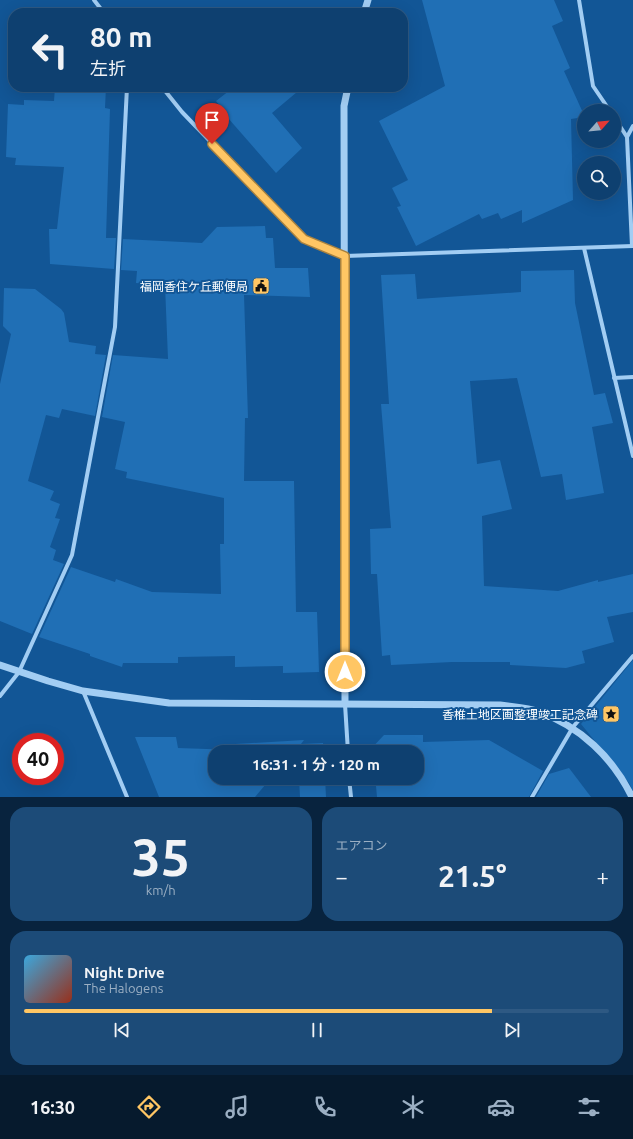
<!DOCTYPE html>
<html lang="ja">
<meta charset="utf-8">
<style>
:root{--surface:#0e4070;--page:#1c4b78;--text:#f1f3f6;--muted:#9bafc3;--line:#2e5983;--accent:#ffc664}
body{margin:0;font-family:Ubuntu,"Noto Sans JP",sans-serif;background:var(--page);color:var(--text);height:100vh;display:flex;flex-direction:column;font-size:15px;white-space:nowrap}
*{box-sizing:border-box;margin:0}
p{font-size:13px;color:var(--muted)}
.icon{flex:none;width:22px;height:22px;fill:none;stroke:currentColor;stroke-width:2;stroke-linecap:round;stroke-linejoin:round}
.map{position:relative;height:797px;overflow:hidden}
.drawer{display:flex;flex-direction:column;gap:10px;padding:10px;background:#08233e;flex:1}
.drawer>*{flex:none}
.banner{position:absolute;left:8px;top:8px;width:400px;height:84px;border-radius:16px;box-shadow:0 4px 16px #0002,0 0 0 1px var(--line);background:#0e4070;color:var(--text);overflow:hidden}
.needle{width:26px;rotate:63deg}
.buttons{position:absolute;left:577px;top:104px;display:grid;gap:8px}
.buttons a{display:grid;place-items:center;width:44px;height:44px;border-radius:50%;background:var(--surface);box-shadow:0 4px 16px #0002,0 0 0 1px var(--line);font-size:20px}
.speed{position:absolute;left:12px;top:733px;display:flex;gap:8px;font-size:20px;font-weight:700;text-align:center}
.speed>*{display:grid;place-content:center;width:52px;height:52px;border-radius:50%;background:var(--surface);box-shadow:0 4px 16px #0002,0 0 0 1px var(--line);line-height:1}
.speed .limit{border:6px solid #d22;background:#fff;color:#111}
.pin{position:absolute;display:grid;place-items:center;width:34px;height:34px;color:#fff;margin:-41px -17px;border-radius:50% 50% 50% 0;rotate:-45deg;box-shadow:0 0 4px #0007}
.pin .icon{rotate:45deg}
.me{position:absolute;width:44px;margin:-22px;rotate:0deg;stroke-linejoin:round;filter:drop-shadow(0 0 3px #0008)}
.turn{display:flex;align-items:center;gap:14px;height:84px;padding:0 16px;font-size:18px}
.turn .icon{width:52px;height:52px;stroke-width:2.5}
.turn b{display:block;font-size:28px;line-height:34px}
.big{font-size:30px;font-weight:600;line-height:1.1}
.drawer .tile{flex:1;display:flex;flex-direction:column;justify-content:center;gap:6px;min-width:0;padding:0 14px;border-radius:16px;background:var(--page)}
.drawer .dial{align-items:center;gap:0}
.dial b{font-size:52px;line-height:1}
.song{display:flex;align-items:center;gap:12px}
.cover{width:48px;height:48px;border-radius:6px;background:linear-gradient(135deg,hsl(200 70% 55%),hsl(10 70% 35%))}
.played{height:4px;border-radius:2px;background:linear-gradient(90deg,var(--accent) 80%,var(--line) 80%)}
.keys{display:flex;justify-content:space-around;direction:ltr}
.heat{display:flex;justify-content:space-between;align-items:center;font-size:22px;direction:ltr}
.drawer .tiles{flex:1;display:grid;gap:10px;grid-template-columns:1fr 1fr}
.tile:last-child{grid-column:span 2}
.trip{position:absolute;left:208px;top:745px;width:216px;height:40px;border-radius:16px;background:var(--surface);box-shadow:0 4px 16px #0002,0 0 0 1px var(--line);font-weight:600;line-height:40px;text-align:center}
.menu{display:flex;height:64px;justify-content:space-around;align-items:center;background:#061a2d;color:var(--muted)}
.menu .icon{width:28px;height:28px}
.menu .current{color:var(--accent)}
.menu b{font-size:18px;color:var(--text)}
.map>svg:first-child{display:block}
.green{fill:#1a6ab0}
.building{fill:#206fb5}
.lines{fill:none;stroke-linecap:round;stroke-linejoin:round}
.minor{stroke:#a2cdf3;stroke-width:4}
.tertiary{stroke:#a2cdf3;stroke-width:7}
.route-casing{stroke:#a68141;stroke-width:10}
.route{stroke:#ffc664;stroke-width:7}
.labels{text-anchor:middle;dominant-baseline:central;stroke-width:4;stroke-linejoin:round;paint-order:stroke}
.poi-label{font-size:12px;fill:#fff;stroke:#125696;text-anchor:end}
</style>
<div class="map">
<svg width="633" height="797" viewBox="0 0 633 797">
<rect width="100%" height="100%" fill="#125696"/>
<path class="green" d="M 633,660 L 633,791 L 629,783 L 581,724 Z"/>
<g class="building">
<path d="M 422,0 L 554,0 L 563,21 L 552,26 L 570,68 L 564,71 L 584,115 L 584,117 L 571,119 L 573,200 L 522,223 L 522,210 L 501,219 L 498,213 L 482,219 L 479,214 L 416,246 L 397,207 L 401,206 L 392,188 L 408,180 L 379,121 L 445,86 Z"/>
<path d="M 55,87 L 106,87 L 105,108 L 110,109 L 106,238 L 116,238 L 114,269 L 50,264 L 49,229 L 57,229 L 64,167 L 15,165 L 16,158 L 6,157 L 8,104 L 24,105 L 24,100 L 54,101 Z"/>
<path d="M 234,87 L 303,87 L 272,113 L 302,148 L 276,173 L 221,110 L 222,109 L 216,101 Z"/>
<path d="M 265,226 L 266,238 L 273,238 L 275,268 L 308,268 L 310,297 L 244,295 L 248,418 L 245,418 L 244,481 L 294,481 L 296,612 L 317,612 L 319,672 L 283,673 L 283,666 L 235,667 L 235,656 L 178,657 L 178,663 L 123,663 L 122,667 L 90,656 L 90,654 L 39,637 L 71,567 L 115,582 L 116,579 L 152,592 L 221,594 L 220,544 L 224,544 L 224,498 L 126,478 L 127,472 L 115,469 L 125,422 L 102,417 L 113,355 L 168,359 L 165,285 L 136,283 L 137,271 L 121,270 L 123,239 L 202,243 L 217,227 Z"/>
<path d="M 574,270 L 575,303 L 594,395 L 605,393 L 613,423 L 592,427 L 604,493 L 566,500 L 562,474 L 541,477 L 517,378 L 470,381 L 477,464 L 500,460 L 512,509 L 482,516 L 484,586 L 558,591 L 598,580 L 598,582 L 633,574 L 633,612 L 607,617 L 614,642 L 582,651 L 585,663 L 566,668 L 510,665 L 510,662 L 452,662 L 391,665 L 390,655 L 382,656 L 377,574 L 371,574 L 370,529 L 391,528 L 381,404 L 389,404 L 381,275 L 415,274 L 417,299 L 521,292 L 521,271 Z"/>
<path d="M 4,288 L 35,289 L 61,309 L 64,313 L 69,342 L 96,346 L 95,354 L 106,355 L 95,416 L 62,409 L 59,418 L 46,415 L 28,481 L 54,491 L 50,500 L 60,504 L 55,518 L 60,519 L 50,547 L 56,550 L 53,560 L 64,564 L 32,634 L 0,621 L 0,384 L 11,334 L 3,326 Z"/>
<path d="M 384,735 L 423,735 L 423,742 L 489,740 L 543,771 L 529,797 L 377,797 L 376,786 L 353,786 L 353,778 L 417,778 L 417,752 L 368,752 Z"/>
<path d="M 135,737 L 176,737 L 178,748 L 235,750 L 235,744 L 304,740 L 301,744 L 323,743 L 324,752 L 298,752 L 298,747 L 294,752 L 215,752 L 215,778 L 271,778 L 255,797 L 159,797 Z"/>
<path d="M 569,768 L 591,797 L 536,797 L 549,774 Z"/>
<path d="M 299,778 L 325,778 L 326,797 L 300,797 Z"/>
<path d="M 342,778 L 346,778 L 346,786 L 333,786 Z"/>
</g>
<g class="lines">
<g class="minor">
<path d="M 94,0 L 104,13"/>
<path d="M 579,0 L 593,86 L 610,111"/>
<path d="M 162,87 L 182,112 L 304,239 L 345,256 L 633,246"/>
<path d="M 614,117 L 627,137"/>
<path d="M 632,246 L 627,137 L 633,126"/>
<path d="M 584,248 L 633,456"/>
<path d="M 614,378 L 633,377"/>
<path d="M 83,691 L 127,797"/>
<path d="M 0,696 L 19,672 L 72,555 L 115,327 L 127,87"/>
<path d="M 345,704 L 348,752"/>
<path d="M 349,778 L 351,797"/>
<path d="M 532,797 L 573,727 L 633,656"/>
</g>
<g class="tertiary">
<path d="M 364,13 L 368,0"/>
<path d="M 0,665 L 48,681 L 83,691 L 169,703 L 500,705 C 512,707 527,707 539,712 C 580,726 613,758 632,797"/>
<path d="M 345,704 L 344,106 L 348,87"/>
</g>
</g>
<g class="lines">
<defs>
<path id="route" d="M 212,144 L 304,239 L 345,256 L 345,672"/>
</defs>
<use href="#route" class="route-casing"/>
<use href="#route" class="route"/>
</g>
<defs>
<symbol id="civic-square" viewBox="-11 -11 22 22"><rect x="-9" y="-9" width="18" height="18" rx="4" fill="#ffc664" stroke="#125696"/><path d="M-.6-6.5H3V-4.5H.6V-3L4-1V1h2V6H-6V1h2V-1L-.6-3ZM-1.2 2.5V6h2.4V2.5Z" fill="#111"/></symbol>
<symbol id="sight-square" viewBox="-11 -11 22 22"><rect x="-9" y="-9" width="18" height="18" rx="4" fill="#ffc664" stroke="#125696"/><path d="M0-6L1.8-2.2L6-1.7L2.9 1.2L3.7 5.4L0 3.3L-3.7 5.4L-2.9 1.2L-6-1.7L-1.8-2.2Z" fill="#111"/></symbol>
</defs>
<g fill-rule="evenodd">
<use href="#civic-square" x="251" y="276" width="20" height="20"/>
<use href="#sight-square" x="601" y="704" width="20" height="20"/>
</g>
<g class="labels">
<g class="poi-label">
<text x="248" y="286">福岡香住ケ丘郵便局</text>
<text x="598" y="714">香椎土地区画整理竣工記念碑</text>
</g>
</g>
</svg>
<div class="buttons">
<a><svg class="needle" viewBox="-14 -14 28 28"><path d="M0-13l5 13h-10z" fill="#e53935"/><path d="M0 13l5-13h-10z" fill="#9bafc3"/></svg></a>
<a><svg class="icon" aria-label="search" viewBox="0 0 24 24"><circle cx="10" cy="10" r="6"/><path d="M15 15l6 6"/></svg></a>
</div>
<div class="speed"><div class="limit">40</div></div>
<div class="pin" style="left:212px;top:144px;background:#d93025"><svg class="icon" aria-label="arrive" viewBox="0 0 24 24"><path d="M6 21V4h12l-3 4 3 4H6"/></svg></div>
<svg class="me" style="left:345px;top:672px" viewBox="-20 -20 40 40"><circle r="17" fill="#ffc664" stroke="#fff" stroke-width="3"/><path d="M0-11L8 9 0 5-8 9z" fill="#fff"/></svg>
<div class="trip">16:31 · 1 分 · 120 m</div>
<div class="banner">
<div class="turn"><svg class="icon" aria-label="left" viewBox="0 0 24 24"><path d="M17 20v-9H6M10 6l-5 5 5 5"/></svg><div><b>80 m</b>左折</div></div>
</div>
</div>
<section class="drawer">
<div class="tiles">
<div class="tile dial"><b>35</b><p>km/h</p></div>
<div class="tile"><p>エアコン</p>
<div class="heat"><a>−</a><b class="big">21.5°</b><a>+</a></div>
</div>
<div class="tile">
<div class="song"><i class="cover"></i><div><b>Night Drive</b><p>The Halogens</p></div></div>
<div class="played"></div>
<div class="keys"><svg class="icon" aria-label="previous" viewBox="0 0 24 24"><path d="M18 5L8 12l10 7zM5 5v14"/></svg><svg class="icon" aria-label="pause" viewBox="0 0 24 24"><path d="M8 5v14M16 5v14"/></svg><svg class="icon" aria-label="next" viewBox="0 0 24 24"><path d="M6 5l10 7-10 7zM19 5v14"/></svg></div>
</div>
</div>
</section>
<nav class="menu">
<b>16:30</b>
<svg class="icon current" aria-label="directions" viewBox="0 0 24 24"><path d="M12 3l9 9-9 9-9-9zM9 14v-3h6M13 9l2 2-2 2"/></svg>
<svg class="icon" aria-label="music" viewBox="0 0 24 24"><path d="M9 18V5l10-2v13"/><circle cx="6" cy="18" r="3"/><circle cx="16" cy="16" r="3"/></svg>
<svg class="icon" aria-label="phone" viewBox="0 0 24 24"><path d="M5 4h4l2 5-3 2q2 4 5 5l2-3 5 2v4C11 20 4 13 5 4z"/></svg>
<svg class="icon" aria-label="climate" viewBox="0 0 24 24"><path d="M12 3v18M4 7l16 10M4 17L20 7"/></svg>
<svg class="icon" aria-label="car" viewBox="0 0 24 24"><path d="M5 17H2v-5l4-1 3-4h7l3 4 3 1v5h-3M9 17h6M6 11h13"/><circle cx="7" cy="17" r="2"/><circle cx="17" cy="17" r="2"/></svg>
<svg class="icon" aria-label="filters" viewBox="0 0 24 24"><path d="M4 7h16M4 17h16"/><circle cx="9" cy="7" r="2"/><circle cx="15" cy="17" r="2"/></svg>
</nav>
